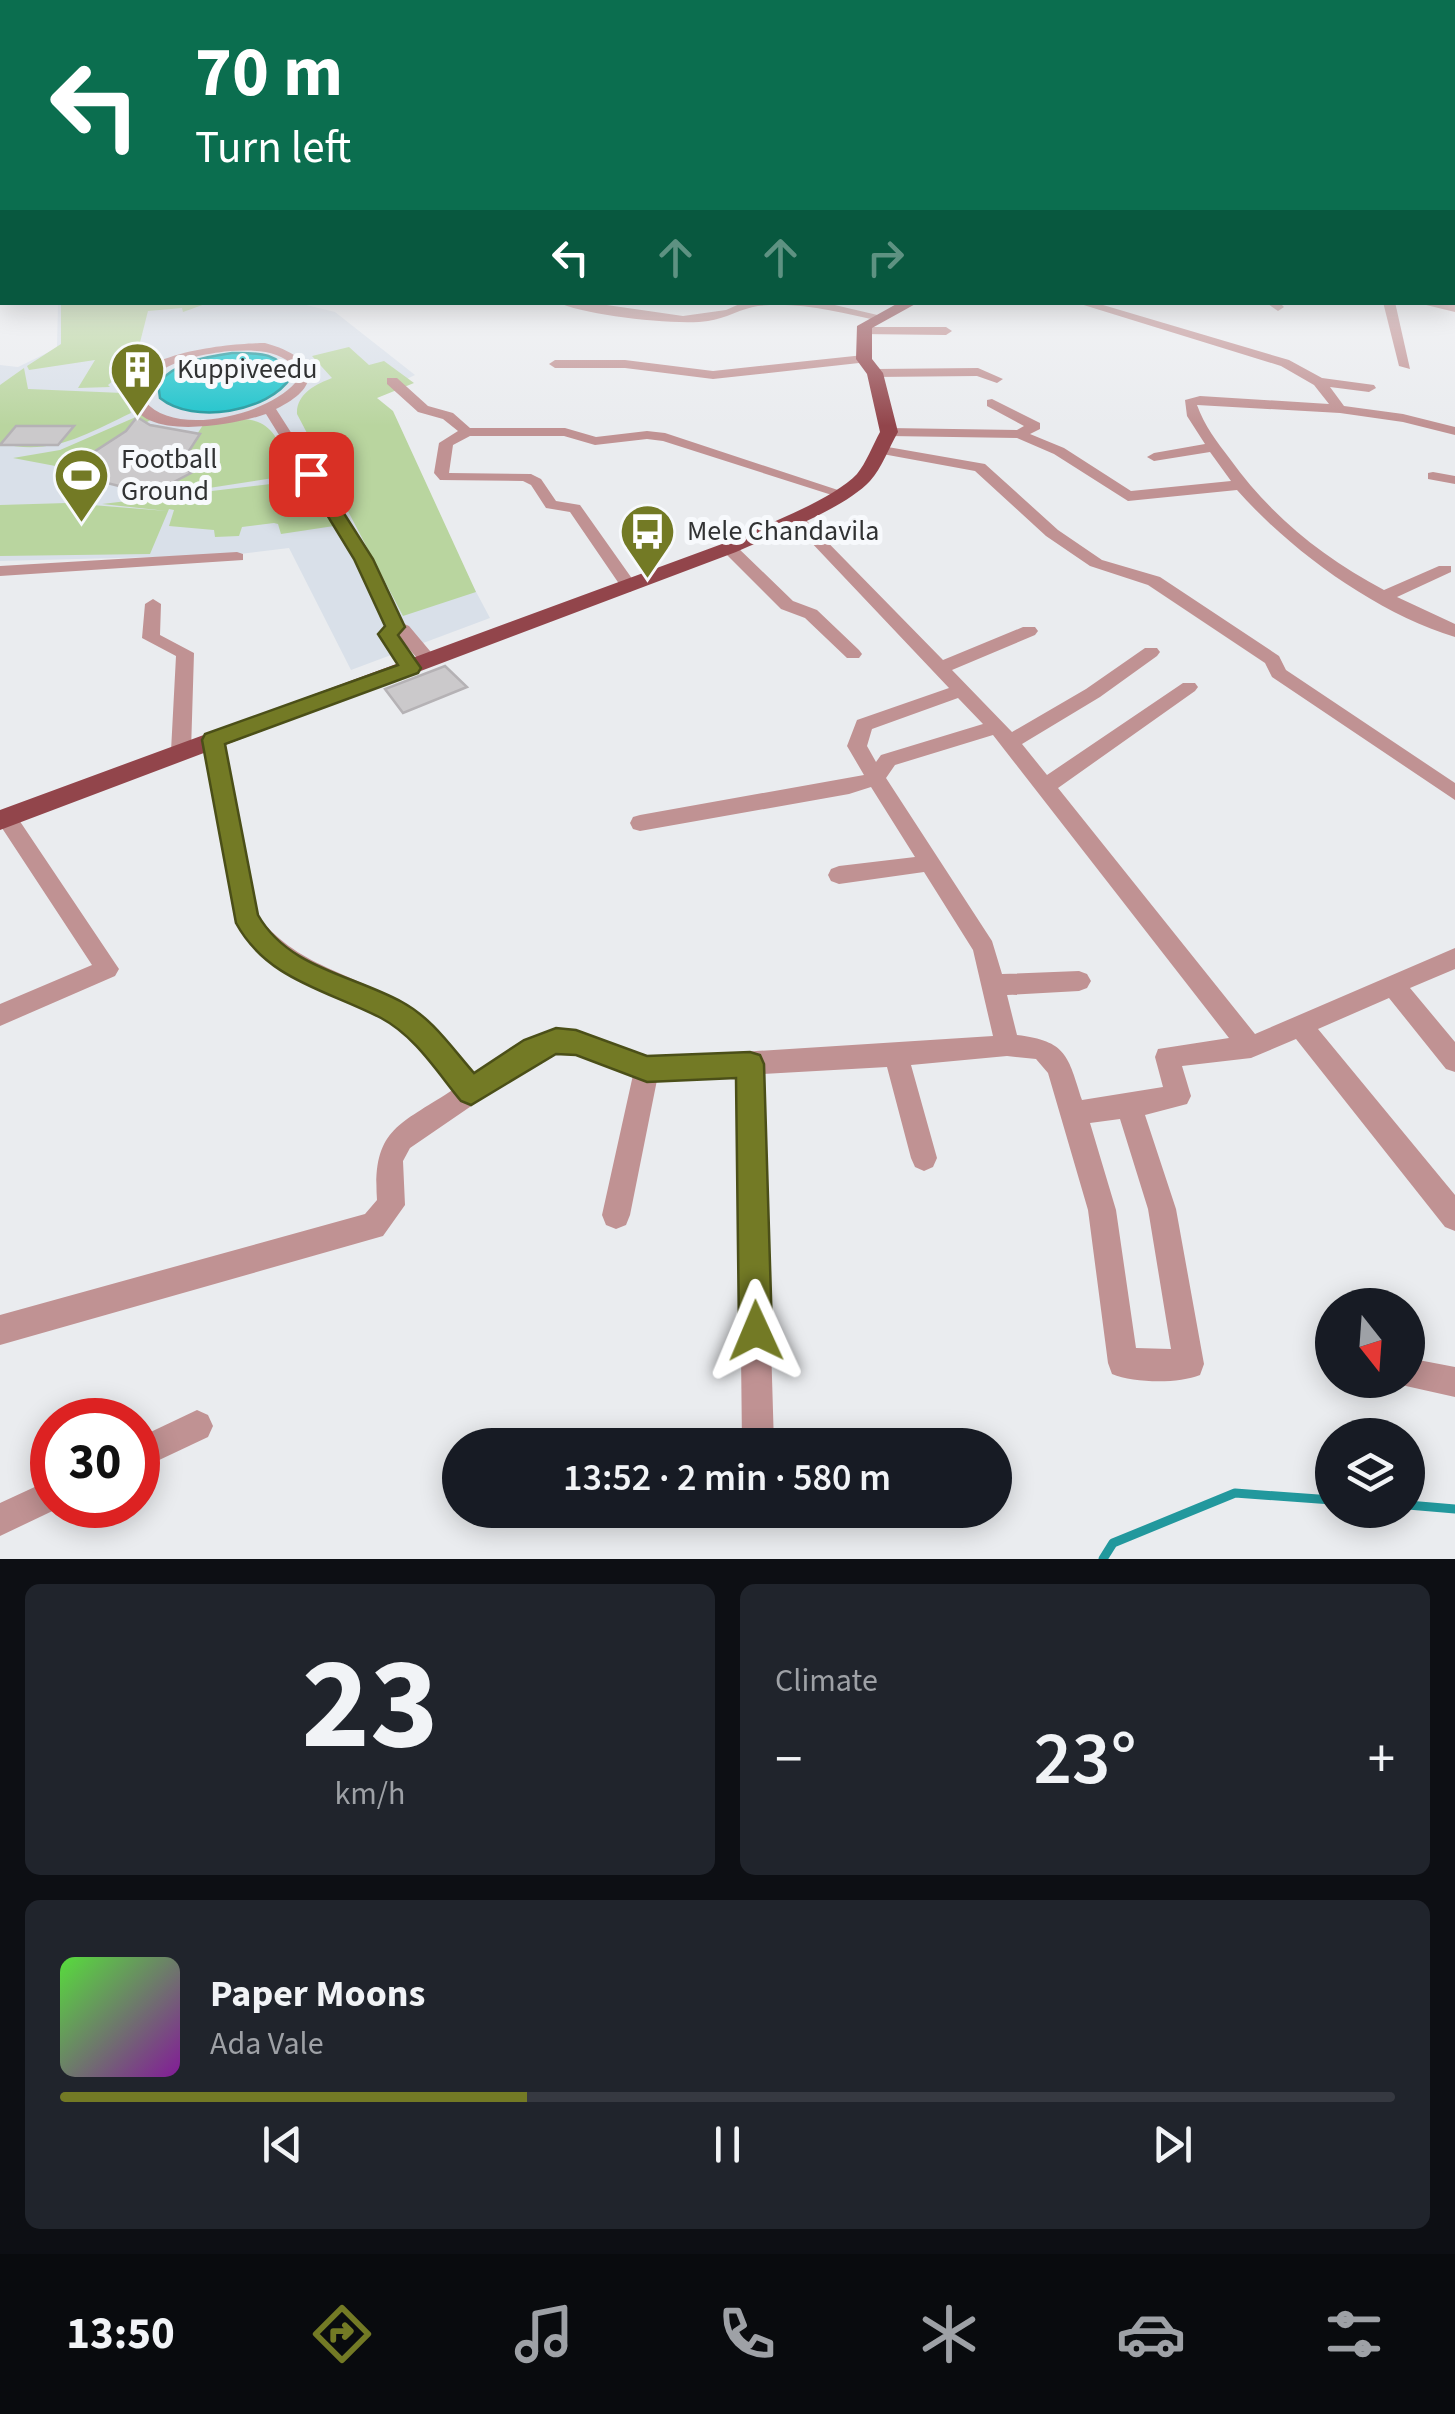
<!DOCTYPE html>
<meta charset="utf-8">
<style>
:root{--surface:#171b24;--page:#20242c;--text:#f1f3f6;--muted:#9ea1a6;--line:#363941;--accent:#737a25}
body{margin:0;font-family:"Source Sans 3",sans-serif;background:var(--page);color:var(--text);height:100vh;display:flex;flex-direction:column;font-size:38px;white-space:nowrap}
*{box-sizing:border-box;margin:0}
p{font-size:32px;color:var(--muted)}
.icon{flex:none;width:55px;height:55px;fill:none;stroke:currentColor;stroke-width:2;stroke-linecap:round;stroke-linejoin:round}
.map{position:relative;height:1559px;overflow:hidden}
.details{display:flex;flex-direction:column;gap:25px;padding:25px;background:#0d0f14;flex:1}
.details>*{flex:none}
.banner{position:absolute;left:0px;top:0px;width:1455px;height:305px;box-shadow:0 5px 25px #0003;background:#0b6e4f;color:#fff;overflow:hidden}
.needle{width:65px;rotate:163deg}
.controls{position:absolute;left:1315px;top:1288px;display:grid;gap:20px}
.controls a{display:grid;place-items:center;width:110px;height:110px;border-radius:50%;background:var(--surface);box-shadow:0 5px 25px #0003;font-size:50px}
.speed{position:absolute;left:30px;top:1398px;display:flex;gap:20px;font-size:50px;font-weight:700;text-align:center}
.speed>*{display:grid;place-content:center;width:130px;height:130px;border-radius:50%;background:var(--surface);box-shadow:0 5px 25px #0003;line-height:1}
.speed .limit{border:15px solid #d22;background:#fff;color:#111}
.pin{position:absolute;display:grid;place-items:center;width:85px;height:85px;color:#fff;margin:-42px;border-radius:20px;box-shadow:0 5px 15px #0006}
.me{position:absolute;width:110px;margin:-55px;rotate:359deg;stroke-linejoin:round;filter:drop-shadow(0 0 8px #0008)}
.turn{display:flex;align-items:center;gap:35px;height:210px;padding:0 30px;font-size:45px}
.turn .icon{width:130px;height:130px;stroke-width:2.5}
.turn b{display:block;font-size:70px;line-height:85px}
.lanes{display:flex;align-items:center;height:95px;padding:0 30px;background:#0003;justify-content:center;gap:50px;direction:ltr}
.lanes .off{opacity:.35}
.big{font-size:75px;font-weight:600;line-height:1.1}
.details .widget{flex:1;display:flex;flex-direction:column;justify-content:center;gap:15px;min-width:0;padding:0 35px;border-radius:15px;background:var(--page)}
.details .dial{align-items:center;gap:0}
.dial b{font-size:130px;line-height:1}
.song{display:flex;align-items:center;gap:30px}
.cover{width:120px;height:120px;border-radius:15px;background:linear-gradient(135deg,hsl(110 70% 55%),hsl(290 70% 35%))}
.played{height:10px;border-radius:5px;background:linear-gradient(90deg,var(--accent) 35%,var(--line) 35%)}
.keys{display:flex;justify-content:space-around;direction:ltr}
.heat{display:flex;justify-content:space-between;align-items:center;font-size:55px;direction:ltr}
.details .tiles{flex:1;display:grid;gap:25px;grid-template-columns:1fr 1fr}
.widget:last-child{grid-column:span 2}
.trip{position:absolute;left:442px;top:1428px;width:570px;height:100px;border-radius:50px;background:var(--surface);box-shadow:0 5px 25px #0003;font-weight:600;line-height:100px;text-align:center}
.tabs{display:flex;height:160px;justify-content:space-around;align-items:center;background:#090b0e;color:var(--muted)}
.tabs .icon{width:70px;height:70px}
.tabs .selected{color:var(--accent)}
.tabs b{font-size:45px;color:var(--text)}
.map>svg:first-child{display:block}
.built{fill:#d9e0e9}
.green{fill:#b9d59f}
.water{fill:#1cc3cb;stroke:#22989d;stroke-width:2.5}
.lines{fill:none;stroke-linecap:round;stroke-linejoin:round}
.stream{stroke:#22989d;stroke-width:9}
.building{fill:#cbc9cb;stroke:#b5b2b5;stroke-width:2.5}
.street{fill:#c09293;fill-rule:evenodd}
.primary{fill:#92454b;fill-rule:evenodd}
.route{fill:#737a25;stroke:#4b4f18;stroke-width:2.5}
.labels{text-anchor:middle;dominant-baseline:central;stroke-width:10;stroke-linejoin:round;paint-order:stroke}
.far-poi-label{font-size:28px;fill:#313233;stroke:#f7f9fc;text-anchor:start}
</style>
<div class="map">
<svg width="1455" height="1559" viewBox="0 0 1455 1559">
<rect width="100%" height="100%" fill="#eaecef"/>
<path class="built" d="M 294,302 L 335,312 L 415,375 L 372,396 L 490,618 L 351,670 L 289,548 L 232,555 L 0,561 L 0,365 L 18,367 L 57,348 L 58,303 Z"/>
<g class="green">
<path d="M 98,302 L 208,302 L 208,303 L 183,312 L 182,308 L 148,311 L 135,362 L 108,385 L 110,387 L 78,388 L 95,360 L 29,370 L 27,366 L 61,344 L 61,305 Z"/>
<path d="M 349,347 L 369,365 L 384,361 L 414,383 L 377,398 L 393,411 L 476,592 L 403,616 L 297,414 C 296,394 316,384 332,378 L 312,356 Z"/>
<path d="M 24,368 L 28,389 L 123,393 L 131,413 C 87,434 50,457 0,443 L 0,385 Z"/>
<path d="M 145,413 L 154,418 L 66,468 L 13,458 L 60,450 Z"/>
<path d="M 239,419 C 270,419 276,436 288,461 L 280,477 L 157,496 L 203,425 Z"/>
<path d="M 296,481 L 334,526 L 281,534 L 278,524 L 274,523 L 242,527 L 239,536 L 215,537 L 214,530 L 169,526 L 174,510 L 169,509 L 150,554 L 0,556 L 0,505 L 67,503 L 167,511 L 102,504 Z"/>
</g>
<path class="water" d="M 232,353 C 257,353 279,351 291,377 C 269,412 193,425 160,398 L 158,383 C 177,362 204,357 232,353 Z"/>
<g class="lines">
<g class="stream">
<path d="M 1408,1505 L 1455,1509"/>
<path d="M 1103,1559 L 1113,1543 L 1235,1493 L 1332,1500"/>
</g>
</g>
<g class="building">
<path d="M 137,417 L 150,425 L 200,434 L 181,463 L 191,473 L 168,485 L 119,486 L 63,472 L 126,431 Z"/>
<path d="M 16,426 L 74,426 L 58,445 L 0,445 Z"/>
<path d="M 445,666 L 467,687 L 403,713 L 385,689 Z"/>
</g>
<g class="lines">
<g class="street">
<path d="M 1452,214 L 1455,215 L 1455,222 L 1452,221 Z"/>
<rect x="0" y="232" width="2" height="6"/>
<rect x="1452" y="282" width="3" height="6"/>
<path d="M 557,302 L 586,302 L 683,316 L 726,310 L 744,302 L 822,302 L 886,317 L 880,321 C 841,313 798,301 758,306 C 742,308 725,319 708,321 C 677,326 583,315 557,302 Z"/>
<path d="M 1074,302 L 1093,302 L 1289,360 L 1322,378 L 1374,385 L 1376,388 L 1369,392 L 1330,387 L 1344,406 L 1403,414 L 1455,427 L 1455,435 L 1403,422 L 1340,413 L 1197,405 C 1204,425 1217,442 1230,459 C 1271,516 1322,557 1384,590 L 1439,566 L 1451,566 L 1451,572 L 1397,597 L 1455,624 L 1455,637 C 1376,613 1291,551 1237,490 L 1128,501 L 1054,454 L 1017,438 L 889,436 L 882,432 L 889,428 L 1017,430 L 1024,426 L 987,406 L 987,400 L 992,399 L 1040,423 L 1040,429 L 1030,434 L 1064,448 L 1131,491 L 1231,481 L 1210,452 L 1154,461 L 1147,457 L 1154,453 L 1205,444 L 1187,416 L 1185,400 L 1200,396 L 1329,404 L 1314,385 L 1281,366 Z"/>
<path d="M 1265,302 L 1279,302 L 1284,307 L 1278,311 Z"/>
<path d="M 1383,302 L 1395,302 L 1410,369 L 1399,366 Z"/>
<path d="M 1421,302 L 1455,304 L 1455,312 L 1422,304 Z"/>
<path d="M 864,327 L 946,327 L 952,331 L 946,335 L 860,334 L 860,328 Z"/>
<path d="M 265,343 C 313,356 328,384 276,409 L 372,559 L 402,623 L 409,626 L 435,657 L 438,661 L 435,665 L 423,665 L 397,635 L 419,668 L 410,674 L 404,672 L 379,634 L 386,626 L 356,559 L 266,414 C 238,424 138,444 131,397 C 124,351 237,343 265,343 ZM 230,351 C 254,350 278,349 296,368 L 295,383 C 267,415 174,438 145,401 C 142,363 203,354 230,351 Z"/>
<path d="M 864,355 L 868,356 L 868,362 L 713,379 L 625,368 L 555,368 L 549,364 L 555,360 L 625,360 L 713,371 Z"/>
<path d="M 978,368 L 1003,379 L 997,383 L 977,376 L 875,377 L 869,373 L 875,369 Z"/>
<path d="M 387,378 L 397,378 L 428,406 L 453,413 L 470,428 L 565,428 L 596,437 L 647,431 L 665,433 L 847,493 L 840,497 L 835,496 L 663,441 L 647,439 L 595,445 L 564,436 L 470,436 L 453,445 L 449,473 L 531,474 L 541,479 L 556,501 L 580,505 L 638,587 L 630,592 L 624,591 L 570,512 L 546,508 L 531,485 L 523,481 L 440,480 L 434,473 L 439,443 L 458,431 L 443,419 L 418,412 L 387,384 Z"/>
<path d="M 882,446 L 985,464 L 1058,530 L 1102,560 L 1160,577 L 1279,656 L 1286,670 L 1455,783 L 1455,800 L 1272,677 L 1265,663 L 1148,585 L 1090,566 L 1046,536 L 975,471 L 877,453 L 877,447 Z"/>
<path d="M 1433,472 L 1455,476 L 1455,484 L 1428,479 L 1428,473 Z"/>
<path d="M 796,513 L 801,515 L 943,660 L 1023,627 L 1035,627 L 1038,631 L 1035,635 L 952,670 L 1012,732 L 1086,689 L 1145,648 L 1157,648 L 1160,652 L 1157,656 L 1100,697 L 1022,744 L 1047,775 L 1183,683 L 1195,683 L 1198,687 L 1195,691 L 1058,788 L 1255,1034 L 1455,948 L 1455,969 L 1410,988 L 1455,1042 L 1455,1072 L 1446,1069 L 1389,998 L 1318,1029 L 1455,1195 L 1455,1231 L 1445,1227 L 1296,1039 L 1251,1058 L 1182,1066 L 1191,1096 L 1187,1104 L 1145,1115 L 1176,1209 L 1204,1364 L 1200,1375 C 1178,1384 1134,1383 1112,1374 L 1108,1363 L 1088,1210 L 1048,1073 L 1036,1059 L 1007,1056 L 911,1065 L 937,1158 L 933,1167 L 924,1171 L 915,1167 L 911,1158 L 887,1067 L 763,1074 L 774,1445 L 742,1445 L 738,1075 L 657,1080 L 630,1215 L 626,1225 L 616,1229 L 606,1225 L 602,1215 L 633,1075 C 604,1065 573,1046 543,1057 L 410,1148 L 403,1161 L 405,1205 L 383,1236 L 0,1345 L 0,1315 L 365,1214 L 377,1200 C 372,1128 400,1125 454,1089 L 416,1043 L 394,1024 L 283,970 L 250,942 L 234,916 L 203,740 L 206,735 L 220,735 L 223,740 L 256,913 C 294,967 356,973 408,1007 C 435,1025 454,1051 474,1075 L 525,1041 L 556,1030 L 576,1032 L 647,1058 L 993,1036 L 973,950 L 924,872 L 839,884 L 831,881 L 828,875 L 831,869 L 839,866 L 915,857 L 871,787 L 849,794 L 640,831 L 633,829 L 630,823 L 633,817 L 640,815 L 864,775 L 847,746 L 857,720 L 949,688 L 791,521 L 791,515 ZM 958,698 L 983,724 L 881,755 L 876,762 L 867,746 L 872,729 ZM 993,735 L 1229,1038 L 1158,1049 L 1155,1057 L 1163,1087 L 1082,1100 C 1068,1056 1067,1041 1017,1035 L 1007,995 L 1079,991 L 1087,988 L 1091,981 L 1087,974 L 1079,971 L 1002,974 L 992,941 L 886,778 L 895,765 ZM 1120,1119 L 1148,1209 L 1171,1349 L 1136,1348 L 1116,1210 L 1090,1123 Z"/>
<path d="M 729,543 L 735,545 L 793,601 L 817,610 L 859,650 L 862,654 L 859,658 L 847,658 L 805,618 L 781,609 L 723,551 L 723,545 Z"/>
<path d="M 237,552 L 243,554 L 243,560 L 0,576 L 0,566 Z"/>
<path d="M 153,599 L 161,604 L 160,635 L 194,653 L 191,751 L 181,758 L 171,751 L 176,656 L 142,638 L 145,604 Z"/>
<path d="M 6,809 L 13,811 L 119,969 L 115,976 L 0,1026 L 0,1004 L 92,965 L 0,825 L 0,811 Z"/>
<path d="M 1408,1358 L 1455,1367 L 1455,1397 L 1397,1384 L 1396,1380 L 1408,1380 Z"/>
<path d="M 197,1410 L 208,1415 L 213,1426 L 208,1437 L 138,1470 L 138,1438 Z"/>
<path d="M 52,1479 L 52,1505 L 63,1506 L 0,1536 L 0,1503 Z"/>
</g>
<path class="primary" d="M 900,302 L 919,302 L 872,328 L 872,359 L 883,373 L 898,432 C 889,447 882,468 870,481 C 844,509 772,536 736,552 L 0,830 L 0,810 L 722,544 C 756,529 833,500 857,474 C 866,463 873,445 880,432 L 867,374 L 856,359 L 857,326 Z"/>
</g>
<linearGradient id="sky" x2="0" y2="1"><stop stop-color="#56badc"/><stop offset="0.49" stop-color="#f6f6f8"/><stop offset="1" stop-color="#f6f6f8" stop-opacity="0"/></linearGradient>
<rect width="1455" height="426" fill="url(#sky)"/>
<path class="route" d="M 305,471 L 317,471 L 373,559 L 405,627 L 398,635 L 421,668 L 418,673 L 225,744 L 258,915 C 288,968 353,975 402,1002 C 432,1018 452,1048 474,1073 L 524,1040 L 556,1028 L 576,1030 L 647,1056 L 750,1052 L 760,1055 L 764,1064 L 772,1331 L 767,1343 L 756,1348 L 744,1343 L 739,1331 L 736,1078 L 647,1082 L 576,1055 L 556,1054 L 471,1105 L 461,1101 C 437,1072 415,1036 381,1018 C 327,990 267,980 236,923 L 202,740 L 205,734 L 398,665 L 378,634 L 385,626 L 354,559 L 302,474 Z"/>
<defs>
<symbol id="building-pin" viewBox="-11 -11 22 30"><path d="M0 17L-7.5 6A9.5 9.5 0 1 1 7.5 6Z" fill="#737a25" stroke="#f7f9fc"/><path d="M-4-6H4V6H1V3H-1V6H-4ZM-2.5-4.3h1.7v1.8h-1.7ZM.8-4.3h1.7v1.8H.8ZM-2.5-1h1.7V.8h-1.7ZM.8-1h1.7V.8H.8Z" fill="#fff"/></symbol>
<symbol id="stadium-pin" viewBox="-11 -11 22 30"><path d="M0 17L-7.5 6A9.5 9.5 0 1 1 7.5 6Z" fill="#737a25" stroke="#f7f9fc"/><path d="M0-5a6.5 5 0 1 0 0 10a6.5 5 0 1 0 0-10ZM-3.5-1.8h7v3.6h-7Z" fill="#fff"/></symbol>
<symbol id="bus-pin" viewBox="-11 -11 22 30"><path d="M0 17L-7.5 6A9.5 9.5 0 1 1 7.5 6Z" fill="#737a25" stroke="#f7f9fc"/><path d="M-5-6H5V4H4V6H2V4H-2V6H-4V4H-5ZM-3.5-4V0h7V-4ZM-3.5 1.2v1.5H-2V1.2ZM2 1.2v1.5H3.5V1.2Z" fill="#fff"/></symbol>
</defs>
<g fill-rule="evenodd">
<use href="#building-pin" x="106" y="338" width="63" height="86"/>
<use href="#stadium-pin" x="50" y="444" width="63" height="86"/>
<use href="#bus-pin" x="616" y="500" width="63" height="86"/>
</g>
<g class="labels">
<g class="far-poi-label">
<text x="177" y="369">Kuppiveedu</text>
<text x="121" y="459">Football<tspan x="121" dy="32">Ground</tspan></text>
<text x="687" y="531">Mele Chandavila</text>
</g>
</g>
</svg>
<div class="controls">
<a><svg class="needle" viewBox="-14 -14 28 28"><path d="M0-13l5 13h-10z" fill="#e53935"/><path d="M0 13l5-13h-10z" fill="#9ea1a6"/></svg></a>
<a><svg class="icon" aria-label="layers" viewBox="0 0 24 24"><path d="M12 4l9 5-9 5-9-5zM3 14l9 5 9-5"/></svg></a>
</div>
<div class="speed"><div class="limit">30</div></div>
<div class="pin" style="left:311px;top:474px;background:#d93025"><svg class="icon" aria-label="arrive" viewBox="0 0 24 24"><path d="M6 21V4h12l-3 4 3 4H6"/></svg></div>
<svg class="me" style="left:756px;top:1331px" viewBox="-20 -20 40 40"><path d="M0-17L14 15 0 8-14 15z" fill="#737a25" stroke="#fff" stroke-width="4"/></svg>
<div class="trip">13:52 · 2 min · 580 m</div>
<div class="banner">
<div class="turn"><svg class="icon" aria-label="left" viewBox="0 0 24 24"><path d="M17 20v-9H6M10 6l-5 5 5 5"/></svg><div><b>70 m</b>Turn left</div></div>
<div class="lanes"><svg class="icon" aria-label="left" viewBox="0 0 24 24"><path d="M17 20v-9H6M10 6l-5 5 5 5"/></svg><svg class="icon off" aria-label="ahead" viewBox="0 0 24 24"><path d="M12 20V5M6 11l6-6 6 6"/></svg><svg class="icon off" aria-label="ahead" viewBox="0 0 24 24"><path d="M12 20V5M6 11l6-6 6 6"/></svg><svg class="icon off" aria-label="right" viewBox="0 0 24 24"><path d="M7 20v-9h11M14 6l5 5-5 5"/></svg></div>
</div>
</div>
<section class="details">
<div class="tiles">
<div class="widget dial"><b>23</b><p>km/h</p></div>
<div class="widget"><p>Climate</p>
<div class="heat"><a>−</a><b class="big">23°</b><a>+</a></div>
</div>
<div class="widget">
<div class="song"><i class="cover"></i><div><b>Paper Moons</b><p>Ada Vale</p></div></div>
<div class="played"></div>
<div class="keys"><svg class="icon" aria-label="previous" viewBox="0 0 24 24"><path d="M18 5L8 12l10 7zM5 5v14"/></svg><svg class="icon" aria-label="pause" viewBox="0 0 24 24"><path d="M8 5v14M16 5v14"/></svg><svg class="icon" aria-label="next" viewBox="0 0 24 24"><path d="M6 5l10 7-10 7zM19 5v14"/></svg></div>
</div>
</div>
</section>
<nav class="tabs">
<b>13:50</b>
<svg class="icon selected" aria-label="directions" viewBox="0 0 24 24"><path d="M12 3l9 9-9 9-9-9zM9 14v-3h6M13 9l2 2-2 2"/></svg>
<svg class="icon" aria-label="music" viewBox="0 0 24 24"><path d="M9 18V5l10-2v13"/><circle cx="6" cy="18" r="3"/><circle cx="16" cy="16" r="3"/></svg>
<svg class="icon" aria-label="phone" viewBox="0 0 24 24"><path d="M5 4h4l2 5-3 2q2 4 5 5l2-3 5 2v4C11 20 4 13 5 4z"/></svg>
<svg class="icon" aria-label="climate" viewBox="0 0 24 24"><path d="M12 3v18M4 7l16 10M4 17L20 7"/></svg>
<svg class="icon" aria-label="car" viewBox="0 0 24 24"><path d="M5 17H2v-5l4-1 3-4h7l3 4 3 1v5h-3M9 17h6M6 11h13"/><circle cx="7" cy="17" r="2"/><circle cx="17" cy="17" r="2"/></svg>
<svg class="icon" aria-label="filters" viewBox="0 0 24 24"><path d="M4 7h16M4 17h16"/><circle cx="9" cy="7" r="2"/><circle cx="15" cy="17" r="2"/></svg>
</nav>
